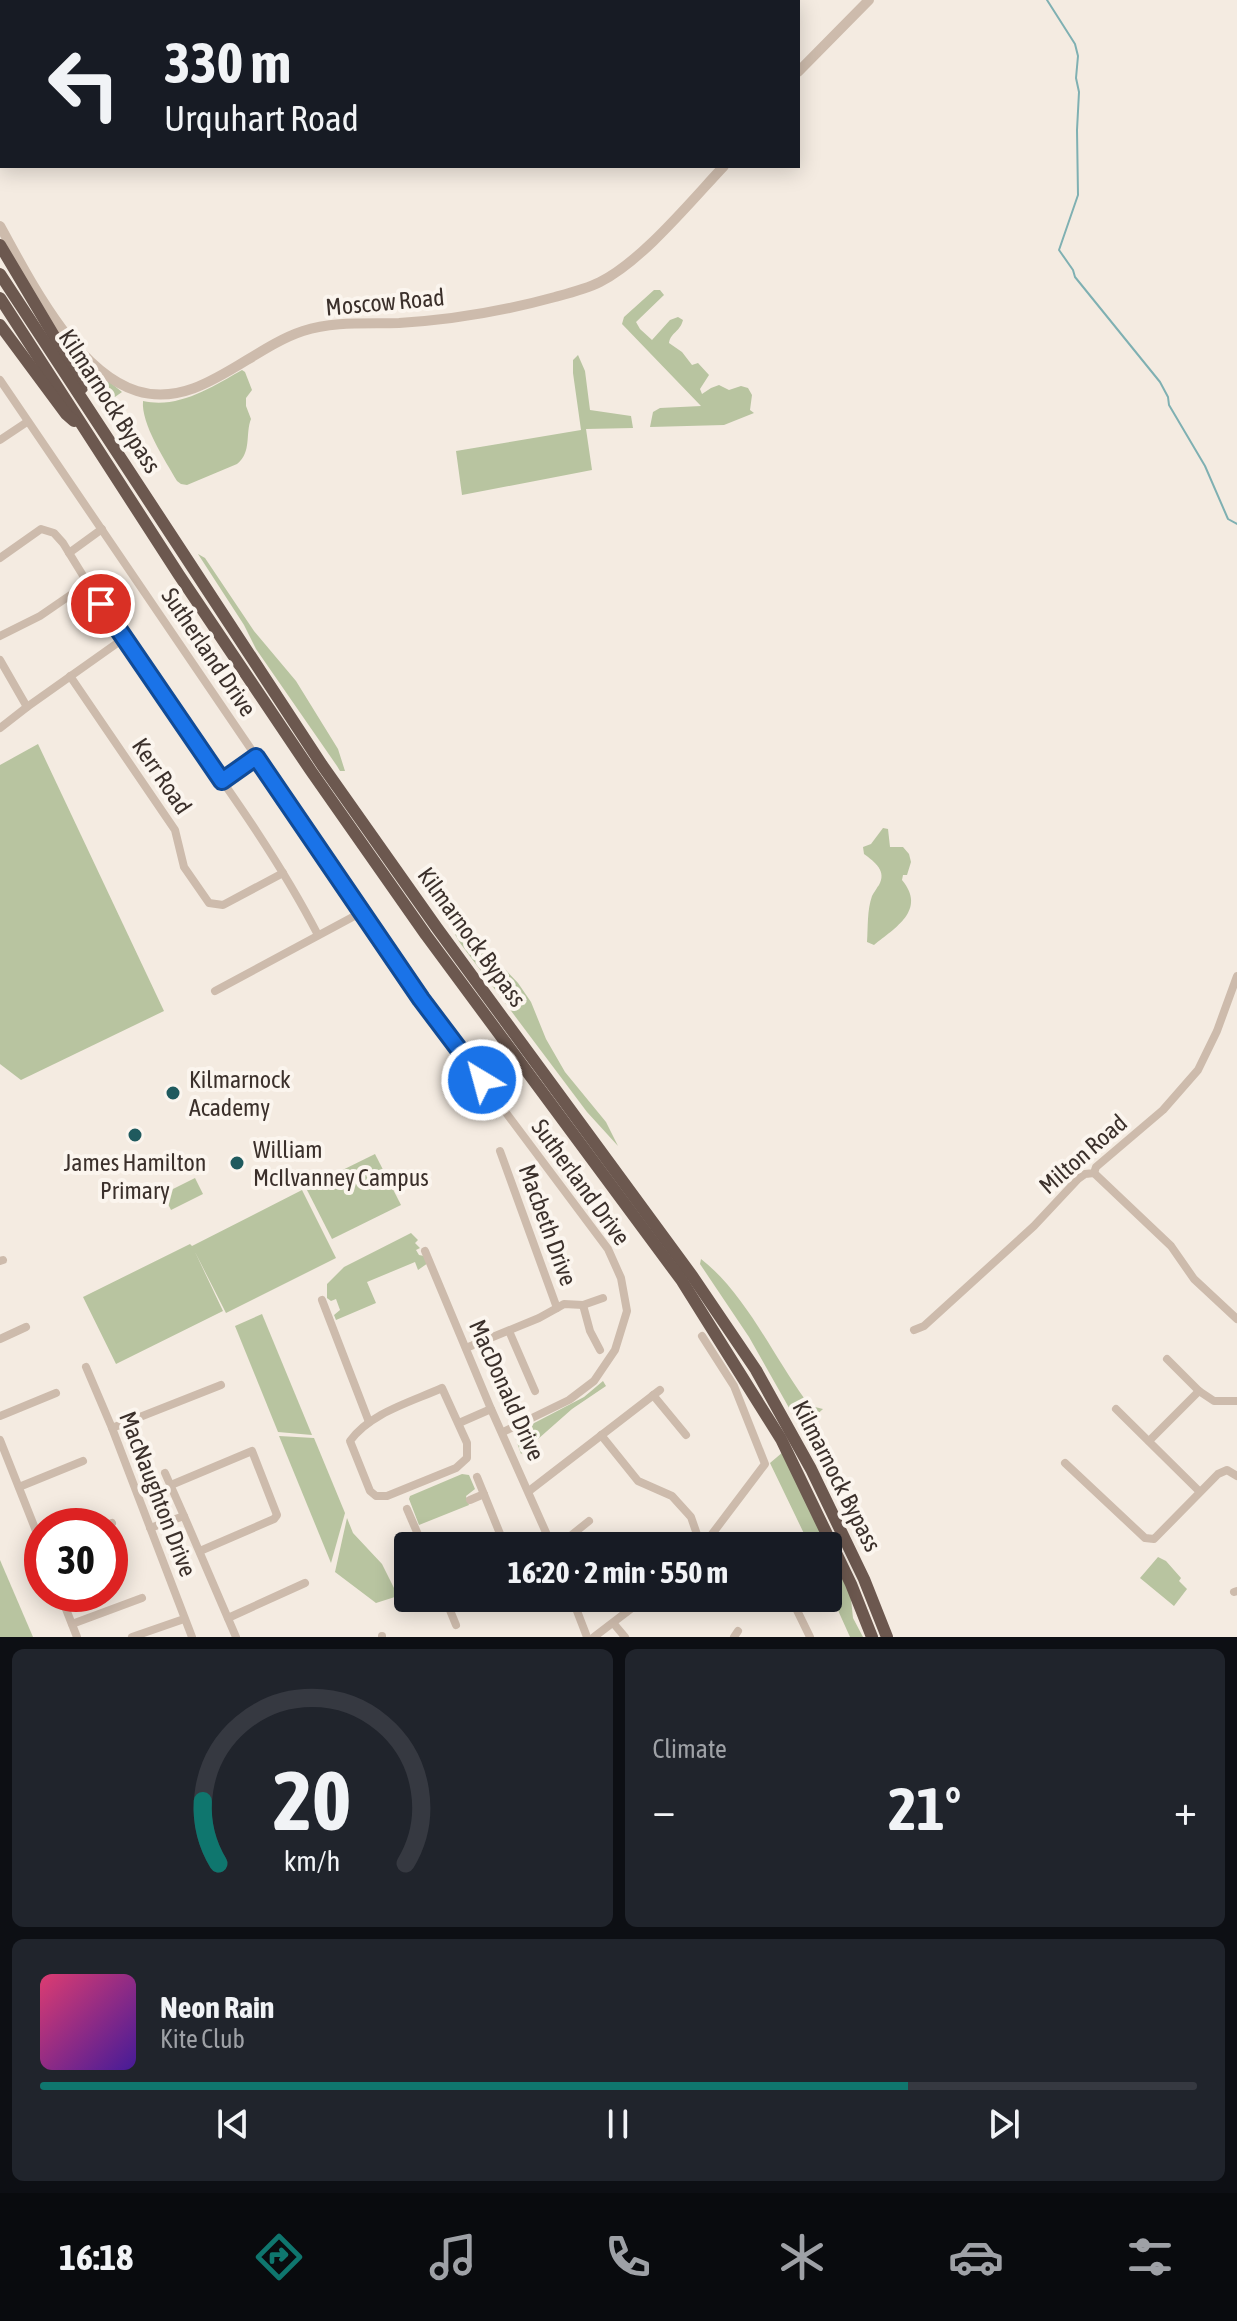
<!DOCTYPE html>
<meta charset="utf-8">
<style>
:root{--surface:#171b24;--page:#20242c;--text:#f1f3f6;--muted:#9ea1a6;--line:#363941;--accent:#0f766e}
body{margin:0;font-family:"Asap Condensed",sans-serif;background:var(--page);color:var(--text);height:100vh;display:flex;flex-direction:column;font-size:30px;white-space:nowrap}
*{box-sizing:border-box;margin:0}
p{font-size:26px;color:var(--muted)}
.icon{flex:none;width:44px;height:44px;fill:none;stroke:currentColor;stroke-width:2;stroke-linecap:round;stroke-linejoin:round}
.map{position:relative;height:1637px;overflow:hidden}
.panel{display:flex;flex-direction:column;gap:12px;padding:12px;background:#0d0f14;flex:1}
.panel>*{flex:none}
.top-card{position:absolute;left:0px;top:0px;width:800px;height:168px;box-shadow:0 4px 20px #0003;background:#171b24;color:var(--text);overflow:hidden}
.speed{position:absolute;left:24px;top:1508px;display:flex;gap:16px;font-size:40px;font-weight:700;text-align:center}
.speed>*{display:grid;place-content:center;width:104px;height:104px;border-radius:50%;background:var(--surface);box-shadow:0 4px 20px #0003;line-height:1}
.speed .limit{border:12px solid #d22;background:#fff;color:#111}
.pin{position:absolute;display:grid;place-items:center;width:68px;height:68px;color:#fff;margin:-34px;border:4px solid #fff;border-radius:50%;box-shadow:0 2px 8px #0007}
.me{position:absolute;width:88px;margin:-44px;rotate:323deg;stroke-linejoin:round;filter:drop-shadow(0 0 6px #0008)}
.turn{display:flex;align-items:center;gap:28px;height:168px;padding:0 32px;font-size:36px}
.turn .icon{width:104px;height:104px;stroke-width:2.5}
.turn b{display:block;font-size:56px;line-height:68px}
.big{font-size:60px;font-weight:700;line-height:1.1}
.panel .tile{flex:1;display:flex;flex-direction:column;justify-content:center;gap:12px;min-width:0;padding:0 28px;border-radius:12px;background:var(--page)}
.panel .dial{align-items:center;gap:0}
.dial svg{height:208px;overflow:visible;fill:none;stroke:var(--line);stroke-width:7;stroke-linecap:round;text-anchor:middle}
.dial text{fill:var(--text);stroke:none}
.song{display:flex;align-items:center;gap:24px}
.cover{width:96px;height:96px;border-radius:12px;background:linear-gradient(135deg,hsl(340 70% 55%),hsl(260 70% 35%))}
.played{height:8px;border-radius:4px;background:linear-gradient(90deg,var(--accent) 75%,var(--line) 75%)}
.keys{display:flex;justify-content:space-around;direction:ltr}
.heat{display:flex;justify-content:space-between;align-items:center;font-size:44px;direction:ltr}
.panel .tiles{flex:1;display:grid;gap:12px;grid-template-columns:1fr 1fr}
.tile:last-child{grid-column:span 2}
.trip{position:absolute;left:394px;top:1532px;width:448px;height:80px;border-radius:8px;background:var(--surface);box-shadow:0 4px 20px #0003;font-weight:700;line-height:80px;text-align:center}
.tab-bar{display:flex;height:128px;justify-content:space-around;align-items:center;background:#090b0e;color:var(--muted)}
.tab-bar .icon{width:56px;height:56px}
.tab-bar .on{color:var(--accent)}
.tab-bar b{font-size:36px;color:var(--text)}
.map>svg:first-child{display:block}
.green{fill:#b8c4a0}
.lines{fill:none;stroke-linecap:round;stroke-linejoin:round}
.stream{stroke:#7fb0b2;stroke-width:2}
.minor{stroke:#cdbbac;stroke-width:8}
.tertiary{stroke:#cdbbac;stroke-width:10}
.trunk{stroke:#6c584f;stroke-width:12}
.route-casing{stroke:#114b97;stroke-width:20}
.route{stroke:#1a73e8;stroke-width:14}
.poi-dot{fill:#1f5a5e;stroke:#fbf5ee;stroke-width:3}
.labels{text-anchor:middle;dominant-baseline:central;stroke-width:8;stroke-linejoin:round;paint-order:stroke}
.street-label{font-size:24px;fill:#3b302b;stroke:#fbf5ee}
.poi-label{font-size:24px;fill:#3b302b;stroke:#fbf5ee;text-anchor:start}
</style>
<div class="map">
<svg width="1237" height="1637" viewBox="0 0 1237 1637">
<rect width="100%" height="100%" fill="#f4ebe1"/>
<g class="green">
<path d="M 654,290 L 660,290 L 664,295 L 636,322 L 640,329 L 652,340 L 670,320 L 678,317 L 683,320 C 680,332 671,332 669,343 L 682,352 L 692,365 L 698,363 L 709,375 L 700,389 L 702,394 L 711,388 L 719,385 L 729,390 L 741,386 L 748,388 L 752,395 L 750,410 L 754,413 L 724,425 L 650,427 L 653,412 L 660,408 L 701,406 L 622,324 L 624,317 Z"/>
<path d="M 578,355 L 585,371 L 590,410 L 631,416 L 633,428 L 586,429 L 592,470 L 462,495 L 456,451 L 581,430 L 573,373 L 573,360 Z"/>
<path d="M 82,360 C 96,368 109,382 122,392 L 105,404 L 77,363 Z"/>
<path d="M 242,370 L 245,372 L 252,390 L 246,398 L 246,406 L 251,419 C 245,434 252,452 237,464 L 187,485 L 181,484 L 177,481 C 165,460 141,424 143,401 C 179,409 212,387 242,370 Z"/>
<path d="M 198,554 L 205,558 L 254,631 L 296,681 L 338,749 L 345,771 L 340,771 L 337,766 L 256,649 L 244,625 Z"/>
<path d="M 38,744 L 164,1011 L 21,1080 L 0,1064 L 0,765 Z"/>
<path d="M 883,828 L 888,829 L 890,847 L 903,847 L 909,854 L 911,862 L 907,875 L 903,875 L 902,880 C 927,910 895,928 874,945 L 867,942 C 868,927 867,910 872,896 C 873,894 878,886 879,885 C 887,871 875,862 864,854 L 863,847 L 871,844 Z"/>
<path d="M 454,922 L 501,965 L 518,983 L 531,1002 L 546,1039 L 565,1072 L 606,1122 L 618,1146 L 587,1112 L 460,943 L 449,924 Z"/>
<path d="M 375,1154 L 401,1205 L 332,1239 L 306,1188 Z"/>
<path d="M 195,1178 L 203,1194 L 171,1210 L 163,1194 Z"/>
<path d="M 302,1190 L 336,1258 L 226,1313 L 195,1252 L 223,1311 L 116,1364 L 83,1297 L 190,1244 L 192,1246 Z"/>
<path d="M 411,1233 L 418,1240 L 415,1243 L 420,1248 L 416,1250 L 419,1255 L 424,1256 L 428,1263 L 418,1270 L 415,1262 L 367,1282 L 376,1303 L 336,1320 L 334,1315 L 340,1310 L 336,1299 L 331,1301 L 327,1298 L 327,1284 L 344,1267 Z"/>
<path d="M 701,1259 C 744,1292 773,1355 804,1398 L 815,1407 L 823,1409 L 801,1429 L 749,1337 L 700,1264 Z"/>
<path d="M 262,1314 L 312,1435 L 278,1432 L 235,1326 Z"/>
<path d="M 603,1381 L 606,1386 L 572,1409 L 521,1454 L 515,1437 L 517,1432 L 584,1397 Z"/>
<path d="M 279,1436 L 314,1438 L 345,1513 L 331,1563 Z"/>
<path d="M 783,1452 L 850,1590 L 853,1618 L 863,1637 L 850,1637 L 828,1588 L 828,1546 L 810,1546 L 770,1463 Z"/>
<path d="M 462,1474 L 469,1475 L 475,1489 L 466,1496 L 469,1505 L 419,1525 L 409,1499 L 410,1496 Z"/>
<path d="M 347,1518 L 353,1533 L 382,1564 L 398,1596 L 376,1603 L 335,1572 Z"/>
<path d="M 1158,1557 L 1166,1561 L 1181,1578 L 1179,1581 L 1187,1589 L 1174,1606 L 1140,1578 Z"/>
<path d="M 0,1560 L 33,1637 L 0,1637 Z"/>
</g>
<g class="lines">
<path class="stream" d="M 1047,0 L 1075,44 L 1078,56 L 1076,78 L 1079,92 L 1077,130 L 1078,195 L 1059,250 L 1073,270 L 1075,277 L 1160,382 L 1168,397 L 1169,405 L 1205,466 L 1228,519 L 1237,524"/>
<g class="minor">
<path d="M 0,380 L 421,999 L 608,1249 L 621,1278 L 627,1311 L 615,1350 L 594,1381 L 569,1400 L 503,1432"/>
<path d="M 0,440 L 27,422"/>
<path d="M 69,553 L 102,529"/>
<path d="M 0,558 L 41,529 L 54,533 L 63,543 C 91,589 119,634 150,678 C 208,762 271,844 318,935"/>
<path d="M 0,636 L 40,616 L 88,583"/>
<path d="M 0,660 L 27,707"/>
<path d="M 70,676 L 175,830 L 184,867 L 209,903 L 223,905 L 283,873"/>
<path d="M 0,728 L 27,707 L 123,639"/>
<path d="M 222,781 L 256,757"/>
<path d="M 215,991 L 362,912"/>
<path d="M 1094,1173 L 1171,1246 L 1194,1279 L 1237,1319"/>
<path d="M 425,1251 L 491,1409 L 552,1546"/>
<path d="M 0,1261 L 3,1260"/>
<path d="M 322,1300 L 369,1422"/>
<path d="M 583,1305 L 590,1331 L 600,1350"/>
<path d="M 557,1308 L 564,1304 L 583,1305 L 603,1298"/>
<path d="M 914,1330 L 924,1326 L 1034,1226 L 1078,1179 L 1085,1174 L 1094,1173 L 1096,1167 L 1163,1110 L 1198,1070 L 1217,1031 L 1237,976"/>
<path d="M 509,1331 L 535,1391"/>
<path d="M 702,1336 L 734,1386 L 765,1464 L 703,1546"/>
<path d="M 0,1339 L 26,1327"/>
<path d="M 466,1348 L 539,1318 L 557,1308 L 500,1151"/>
<path d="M 1167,1359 L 1199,1391 L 1214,1401 L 1237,1401"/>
<path d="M 86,1367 L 112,1428 L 192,1637"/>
<path d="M 442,1388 L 467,1443 L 467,1458 L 456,1468 L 387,1496 L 376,1496 L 370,1491 L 350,1441 C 370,1413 411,1402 442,1388 Z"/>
<path d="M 653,1395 L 686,1435"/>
<path d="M 1116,1409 L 1199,1491"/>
<path d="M 0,1416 L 56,1393"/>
<path d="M 459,1423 L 491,1409"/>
<path d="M 112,1428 L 221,1385"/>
<path d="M 601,1435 L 638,1481 L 672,1496 L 691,1517 L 701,1546"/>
<path d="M 0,1440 L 42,1546"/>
<path d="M 1149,1441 L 1199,1391"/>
<path d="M 1065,1463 L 1145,1538 L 1154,1539 L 1218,1474 L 1227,1470 L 1237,1476"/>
<path d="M 477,1477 L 505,1546"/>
<path d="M 171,1485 L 252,1451 L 277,1515 L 274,1519 L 200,1551"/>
<path d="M 19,1487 L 83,1461"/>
<path d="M 529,1491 L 660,1390"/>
<path d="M 470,1500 L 484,1494"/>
<path d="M 407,1509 L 423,1546"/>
<path d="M 184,1516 L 236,1637"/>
<path d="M 105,1526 L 112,1523"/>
<path d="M 150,1528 L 184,1516 L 165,1473"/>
<path d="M 558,1546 L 589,1521"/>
<path d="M 1234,1592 L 1237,1591"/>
<path d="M 60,1594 L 77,1637"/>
<path d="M 445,1598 L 456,1625"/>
<path d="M 572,1598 L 587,1637"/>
<path d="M 791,1598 L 810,1637"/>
<path d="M 450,1609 L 473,1598"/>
<path d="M 228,1618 L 305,1583"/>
<path d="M 72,1624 L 142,1598"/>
<path d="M 614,1624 L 625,1637"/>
<path d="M 382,1636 L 382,1637"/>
<path d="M 132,1637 L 184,1619"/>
<path d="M 594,1637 L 645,1598"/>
<path d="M 734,1637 L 738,1631"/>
</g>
<g class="tertiary">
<path d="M 798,72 L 869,0"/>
<path d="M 0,226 C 30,280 75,371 137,391 C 198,410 248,349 303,331 C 334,321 367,324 399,323 C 451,320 504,311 555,297 C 570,293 586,289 600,282 C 642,261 691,201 724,166"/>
</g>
<g class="trunk">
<path d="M 0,245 L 79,378 L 82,388"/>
<path d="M 0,274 L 322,765 L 437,928 L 693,1277 L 756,1370 L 811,1469 L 864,1579 L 887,1637"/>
<path d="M 0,298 L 179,575 L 311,771 L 426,935 L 682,1281 L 781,1439 L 851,1584 L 872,1637"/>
<path d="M 0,325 L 66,414 L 74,421"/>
</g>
</g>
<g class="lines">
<defs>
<path id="route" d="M 101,604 L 222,781 L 256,757 L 421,999 L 482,1080"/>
</defs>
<use href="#route" class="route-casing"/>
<use href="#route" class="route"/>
</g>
<g class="poi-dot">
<circle cx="173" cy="1093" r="8"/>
<circle cx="135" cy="1135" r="8"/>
<circle cx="237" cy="1163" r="8"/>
</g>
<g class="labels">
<g class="street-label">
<text transform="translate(385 302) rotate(-5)">Moscow Road</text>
<text transform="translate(110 401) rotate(57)">Kilmarnock Bypass</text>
<text transform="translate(209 652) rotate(56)">Sutherland Drive</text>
<text transform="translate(162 776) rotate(56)">Kerr Road</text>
<text transform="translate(472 937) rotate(54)">Kilmarnock Bypass</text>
<text transform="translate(1083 1154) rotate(-41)">Milton Road</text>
<text transform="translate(581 1182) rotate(54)">Sutherland Drive</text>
<text transform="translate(548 1225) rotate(70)">Macbeth Drive</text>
<text transform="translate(507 1390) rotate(66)">MacDonald Drive</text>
<text transform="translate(837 1476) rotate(63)">Kilmarnock Bypass</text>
<text transform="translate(158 1494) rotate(69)">MacNaughton Drive</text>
</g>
<g class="poi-label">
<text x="189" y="1079">Kilmarnock<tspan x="189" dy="28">Academy</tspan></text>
<text x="253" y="1149">William<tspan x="253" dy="28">McIlvanney Campus</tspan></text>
<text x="135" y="1162" text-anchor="middle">James Hamilton<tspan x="135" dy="28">Primary</tspan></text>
</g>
</g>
</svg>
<div class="speed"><div class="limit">30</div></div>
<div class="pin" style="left:101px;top:604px;background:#d93025"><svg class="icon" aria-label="arrive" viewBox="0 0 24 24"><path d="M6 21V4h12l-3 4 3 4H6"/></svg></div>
<svg class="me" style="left:482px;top:1080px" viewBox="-20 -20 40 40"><circle r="17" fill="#1a73e8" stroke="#fff" stroke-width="3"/><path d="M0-11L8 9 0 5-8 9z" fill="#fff"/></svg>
<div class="trip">16:20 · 2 min · 550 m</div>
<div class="top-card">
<div class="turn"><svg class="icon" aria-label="left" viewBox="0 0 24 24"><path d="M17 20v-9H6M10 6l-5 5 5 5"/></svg><div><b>330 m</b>Urquhart Road</div></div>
</div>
</div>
<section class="panel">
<div class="tiles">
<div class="tile dial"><svg viewBox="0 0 100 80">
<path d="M14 69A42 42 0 1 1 86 69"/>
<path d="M14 69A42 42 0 0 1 8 45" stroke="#0f766e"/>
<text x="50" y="56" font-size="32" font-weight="700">20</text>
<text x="50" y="72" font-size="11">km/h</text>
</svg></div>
<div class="tile"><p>Climate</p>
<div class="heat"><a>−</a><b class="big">21°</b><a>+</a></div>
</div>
<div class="tile">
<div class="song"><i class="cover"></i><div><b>Neon Rain</b><p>Kite Club</p></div></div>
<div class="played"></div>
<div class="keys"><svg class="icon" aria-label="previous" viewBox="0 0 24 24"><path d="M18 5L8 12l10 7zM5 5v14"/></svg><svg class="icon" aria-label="pause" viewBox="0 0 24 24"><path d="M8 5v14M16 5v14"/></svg><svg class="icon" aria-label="next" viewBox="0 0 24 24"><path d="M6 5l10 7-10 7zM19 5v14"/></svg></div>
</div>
</div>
</section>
<nav class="tab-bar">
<b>16:18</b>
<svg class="icon on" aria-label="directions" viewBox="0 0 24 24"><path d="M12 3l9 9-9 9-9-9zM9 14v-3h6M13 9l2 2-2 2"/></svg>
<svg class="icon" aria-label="music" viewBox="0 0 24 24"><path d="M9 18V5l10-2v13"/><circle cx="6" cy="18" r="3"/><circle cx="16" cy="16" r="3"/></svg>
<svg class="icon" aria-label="phone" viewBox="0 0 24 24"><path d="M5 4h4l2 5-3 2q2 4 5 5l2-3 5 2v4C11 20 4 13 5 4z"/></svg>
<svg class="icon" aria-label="climate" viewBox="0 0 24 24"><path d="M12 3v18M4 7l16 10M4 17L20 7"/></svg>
<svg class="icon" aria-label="car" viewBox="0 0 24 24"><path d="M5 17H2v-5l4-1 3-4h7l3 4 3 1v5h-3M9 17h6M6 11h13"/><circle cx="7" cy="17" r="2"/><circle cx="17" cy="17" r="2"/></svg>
<svg class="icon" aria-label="filters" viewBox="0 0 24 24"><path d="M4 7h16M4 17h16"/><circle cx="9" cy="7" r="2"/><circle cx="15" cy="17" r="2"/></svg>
</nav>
